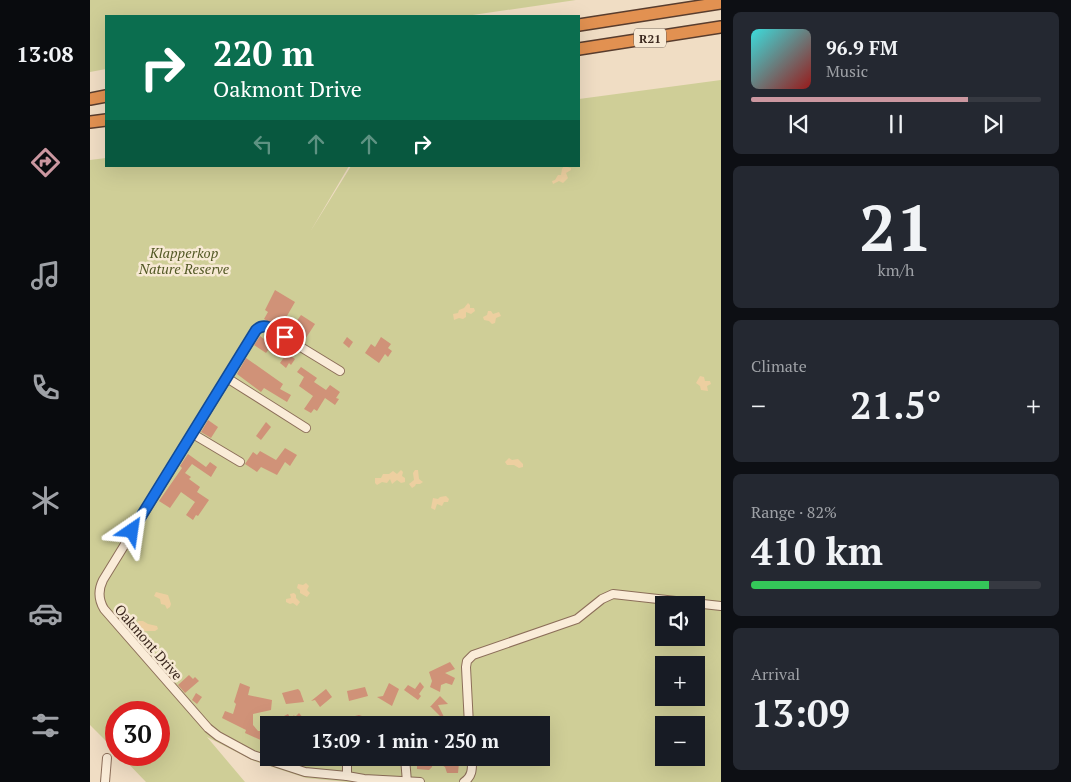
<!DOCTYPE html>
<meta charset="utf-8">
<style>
:root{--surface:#171b24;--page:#242831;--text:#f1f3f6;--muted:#9ea1a6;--line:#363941;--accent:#cb97a0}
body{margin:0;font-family:"PT Serif",serif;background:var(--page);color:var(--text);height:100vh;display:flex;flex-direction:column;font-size:19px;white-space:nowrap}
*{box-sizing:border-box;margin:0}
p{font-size:16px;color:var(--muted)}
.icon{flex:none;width:28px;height:28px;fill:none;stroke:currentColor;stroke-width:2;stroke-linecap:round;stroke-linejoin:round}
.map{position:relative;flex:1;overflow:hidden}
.drawer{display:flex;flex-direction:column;gap:12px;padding:12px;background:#0d0f14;width:350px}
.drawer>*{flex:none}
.guide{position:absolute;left:15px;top:15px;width:475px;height:152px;border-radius:0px;box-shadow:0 5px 20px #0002;background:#0b6e4f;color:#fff;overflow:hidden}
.controls{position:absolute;left:565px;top:596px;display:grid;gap:10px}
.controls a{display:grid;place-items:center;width:50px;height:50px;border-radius:0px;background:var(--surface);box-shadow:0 5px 20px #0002;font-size:25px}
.speed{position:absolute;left:15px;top:701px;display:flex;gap:10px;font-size:25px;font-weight:700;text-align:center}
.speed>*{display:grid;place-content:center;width:65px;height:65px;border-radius:50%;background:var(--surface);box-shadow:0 5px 20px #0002;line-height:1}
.speed .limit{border:8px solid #d22;background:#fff;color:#111}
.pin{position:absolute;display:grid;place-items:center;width:42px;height:42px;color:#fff;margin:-21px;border:2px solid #fff;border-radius:50%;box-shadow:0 1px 5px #0007}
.me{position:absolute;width:55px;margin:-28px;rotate:32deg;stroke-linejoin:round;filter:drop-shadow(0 0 4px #0008)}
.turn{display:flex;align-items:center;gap:18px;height:105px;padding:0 25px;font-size:22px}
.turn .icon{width:65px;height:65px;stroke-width:2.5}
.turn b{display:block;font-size:35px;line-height:42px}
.lanes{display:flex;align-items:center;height:48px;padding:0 25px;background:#0003;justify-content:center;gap:25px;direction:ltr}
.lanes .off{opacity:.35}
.big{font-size:38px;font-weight:700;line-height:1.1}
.drawer .tile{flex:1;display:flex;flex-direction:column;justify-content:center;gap:8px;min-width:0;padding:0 18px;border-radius:8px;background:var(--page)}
.drawer .dial{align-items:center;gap:0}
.dial b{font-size:65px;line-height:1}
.song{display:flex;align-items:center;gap:15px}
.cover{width:60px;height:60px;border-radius:8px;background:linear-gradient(135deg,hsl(180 70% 55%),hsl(0 70% 35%))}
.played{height:5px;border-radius:2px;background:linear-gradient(90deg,var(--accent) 75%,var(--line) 75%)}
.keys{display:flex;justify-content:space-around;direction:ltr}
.heat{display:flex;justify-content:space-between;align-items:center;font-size:28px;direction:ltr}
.charge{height:8px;border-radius:4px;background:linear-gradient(90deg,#34c759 82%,var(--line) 0)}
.trip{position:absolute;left:170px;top:716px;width:290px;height:50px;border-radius:0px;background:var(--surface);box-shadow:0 5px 20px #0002;font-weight:700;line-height:50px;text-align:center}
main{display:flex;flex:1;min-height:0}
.tabs{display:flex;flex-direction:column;width:90px;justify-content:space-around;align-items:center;background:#090b0e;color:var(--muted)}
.tabs .icon{width:35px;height:35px}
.tabs .current{color:var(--accent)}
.tabs b{font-size:22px;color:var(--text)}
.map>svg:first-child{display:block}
.green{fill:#cfce97;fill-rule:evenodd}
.sand{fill:#edcfa0}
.building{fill:#d09278}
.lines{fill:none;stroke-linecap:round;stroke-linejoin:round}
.minor-casing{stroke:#8c6e59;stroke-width:10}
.highway-casing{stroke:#593d2e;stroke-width:14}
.minor{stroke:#faecd8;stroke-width:8}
.highway{stroke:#e29151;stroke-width:11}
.route-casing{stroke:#114b97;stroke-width:12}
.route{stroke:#1a73e8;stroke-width:9}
.labels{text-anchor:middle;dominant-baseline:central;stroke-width:5;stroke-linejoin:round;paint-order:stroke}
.shield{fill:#f7e9d4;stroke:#736255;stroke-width:1}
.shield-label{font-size:12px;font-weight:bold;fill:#3b281e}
.park-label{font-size:14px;font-style:italic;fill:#525824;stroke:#f7e9d4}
.street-label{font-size:14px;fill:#3b281e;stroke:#f7e9d4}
</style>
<main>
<nav class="tabs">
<b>13:08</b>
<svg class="icon current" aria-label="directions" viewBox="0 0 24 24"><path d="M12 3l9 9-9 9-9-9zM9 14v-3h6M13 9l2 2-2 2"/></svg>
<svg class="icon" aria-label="music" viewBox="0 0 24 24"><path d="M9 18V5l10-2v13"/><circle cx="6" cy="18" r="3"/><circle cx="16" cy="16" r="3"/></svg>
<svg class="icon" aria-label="phone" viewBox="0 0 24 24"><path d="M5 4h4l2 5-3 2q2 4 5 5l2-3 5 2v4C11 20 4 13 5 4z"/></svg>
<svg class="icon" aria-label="climate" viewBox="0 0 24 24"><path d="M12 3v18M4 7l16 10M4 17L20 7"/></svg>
<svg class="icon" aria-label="car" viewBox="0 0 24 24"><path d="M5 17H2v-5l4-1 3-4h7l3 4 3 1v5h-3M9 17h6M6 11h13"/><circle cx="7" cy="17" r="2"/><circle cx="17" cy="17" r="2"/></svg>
<svg class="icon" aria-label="filters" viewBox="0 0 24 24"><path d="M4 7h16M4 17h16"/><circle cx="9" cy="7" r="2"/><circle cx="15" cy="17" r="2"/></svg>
</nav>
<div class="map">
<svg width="631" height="782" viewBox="0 0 631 782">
<rect width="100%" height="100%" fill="#f0ddc4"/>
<g class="green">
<path d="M 0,0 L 486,0 L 376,16 L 16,16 L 16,69 L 0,72 Z"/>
<path d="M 631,80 L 631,782 L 258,782 L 216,778 L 164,761 L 117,737 L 155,782 L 56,782 L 30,755 L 69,755 L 69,712 L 26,712 L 26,751 L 0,725 L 0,160 L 16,158 L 16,166 L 259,166 L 220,232 L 261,166 L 489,166 L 489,99 ZM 574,605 L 606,605 L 606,638 L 574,638 ZM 574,665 L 606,665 L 606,698 L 574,698 ZM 179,725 L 451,725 L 451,758 L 179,758 ZM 574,725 L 606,725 L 606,758 L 574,758 Z"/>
</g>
<g class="sand">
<path d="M 474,166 L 481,168 L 481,170 L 476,173 L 478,178 L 473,183 L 469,181 L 463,184 L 462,181 L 465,180 L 468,175 L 471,175 L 472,169 Z"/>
<path d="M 378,303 L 380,305 L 380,308 L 384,308 L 385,311 L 381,314 L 376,312 L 376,317 L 373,319 L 369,318 L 364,320 L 363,314 L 368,313 L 369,310 L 374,308 Z"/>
<path d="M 398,311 L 401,311 L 403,314 L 409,312 L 411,316 L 406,318 L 405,323 L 402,324 L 399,321 L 394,320 L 393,317 L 397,315 Z"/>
<path d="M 610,376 L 614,377 L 615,381 L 620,381 L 621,384 L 617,386 L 618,391 L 611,390 L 610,386 L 606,383 Z"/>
<path d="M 419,458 L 422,460 L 428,459 L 433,464 L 433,467 L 429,468 L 424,465 L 417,465 L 415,462 Z"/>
<path d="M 311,470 L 313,472 L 312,476 L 315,478 L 315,482 L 311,483 L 307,480 L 302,484 L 300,479 L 297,483 L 292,482 L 287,485 L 285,483 L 285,478 L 291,478 L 293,474 L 299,474 L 303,471 L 307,474 Z"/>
<path d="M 325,470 L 328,470 L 329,479 L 333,482 L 330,484 L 326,484 L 325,486 L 322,488 L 319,484 L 324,480 L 323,473 Z"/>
<path d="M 356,496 L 359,499 L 358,502 L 354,502 L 352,506 L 347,504 L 345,510 L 341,508 L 343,498 L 348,499 L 350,497 Z"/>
<path d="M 216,583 L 219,586 L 217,590 L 220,593 L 217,597 L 210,593 L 210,590 L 207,588 L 208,584 L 213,585 Z"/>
<path d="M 66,592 L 78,595 L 81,604 L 80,607 L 77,609 L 75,605 L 71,604 L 70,599 L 64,596 Z"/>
<path d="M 204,593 L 206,595 L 206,598 L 210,602 L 207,606 L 203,603 L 200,604 L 196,602 L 196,599 L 201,598 L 200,594 Z"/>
<path d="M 48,621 L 53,621 L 58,624 L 67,626 L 68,629 L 65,631 L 53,631 L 47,625 Z"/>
</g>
<g class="building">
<path d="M 185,290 L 205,302 L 190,328 L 174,319 L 178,312 L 175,310 Z"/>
<path d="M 211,315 L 225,324 L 214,341 L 199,332 Z"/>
<path d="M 170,336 L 182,345 L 176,353 L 164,345 Z"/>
<path d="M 257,337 L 263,342 L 259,348 L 253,343 Z"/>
<path d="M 291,337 L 301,344 L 298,348 L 302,351 L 298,357 L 295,354 L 289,363 L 275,353 L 281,344 L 285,347 Z"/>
<path d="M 197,353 L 205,359 L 201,365 L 199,363 L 196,368 L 190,363 Z"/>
<path d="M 156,358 L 193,384 L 190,389 L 201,395 L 197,402 L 174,388 L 171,392 L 147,374 Z"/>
<path d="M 211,367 L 227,378 L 224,382 L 236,390 L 240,385 L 250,392 L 246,398 L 249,399 L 245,405 L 235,398 L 227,411 L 224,409 L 221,413 L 214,409 L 223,396 L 209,386 L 214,377 L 207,372 Z"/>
<path d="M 118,420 L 128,427 L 121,438 L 111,432 Z"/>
<path d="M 176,422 L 181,427 L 171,440 L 166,436 Z"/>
<path d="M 195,448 L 207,455 L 200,466 L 195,462 L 187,475 L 171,467 L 167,472 L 155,464 L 163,452 L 167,455 L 170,451 L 186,460 Z"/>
<path d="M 98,454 L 116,467 L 120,462 L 127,467 L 121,477 L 102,464 L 95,473 L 101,477 L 99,479 L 110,487 L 107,492 L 119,500 L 108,516 L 106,515 L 103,520 L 96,515 L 105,502 L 91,492 L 80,508 L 69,501 L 92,468 L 90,466 Z"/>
<path d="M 360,662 L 365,669 L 355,673 L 365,678 L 362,685 L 356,683 L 351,685 L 350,692 L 340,687 L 342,681 L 339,672 Z"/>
<path d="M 99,675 L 103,679 L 105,677 L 109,681 L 95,693 L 88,685 Z"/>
<path d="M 330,682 L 334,687 L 329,694 L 331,696 L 328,700 L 314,690 L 318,685 L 325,689 Z"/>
<path d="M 150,683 L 160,687 L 158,695 L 182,700 L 181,710 L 163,714 L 163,725 L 168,731 L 172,731 L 175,742 L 155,733 L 156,730 L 132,718 L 135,711 L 143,714 L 146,704 L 144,702 Z"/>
<path d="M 299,683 L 309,689 L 302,706 L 287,697 L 293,696 Z"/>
<path d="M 275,687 L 278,696 L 259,701 L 257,691 Z"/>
<path d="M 208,689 L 210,691 L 214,702 L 196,704 L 192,693 Z"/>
<path d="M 236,689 L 242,697 L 230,707 L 225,700 L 221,701 Z"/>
<path d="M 106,693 L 112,697 L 107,704 L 102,700 Z"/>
<path d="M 350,696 L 358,704 L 348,705 L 355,719 L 354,720 L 341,707 L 340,707 Z"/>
<path d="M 209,713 L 219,725 L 196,725 L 190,718 L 198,714 L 201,719 L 204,715 L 205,717 Z"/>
<path d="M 269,715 L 275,717 L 276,725 L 265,725 L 265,716 Z"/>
<path d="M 225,716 L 243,716 L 242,725 L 226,725 Z"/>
<rect x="322" y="719" width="9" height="6"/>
<path d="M 280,758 L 299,758 L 299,763 L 280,762 Z"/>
<path d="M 327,758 L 363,758 L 360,762 L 369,763 L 368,773 L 357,773 L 355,767 L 343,760 L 342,767 L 339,770 L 327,769 Z"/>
</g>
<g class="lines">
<defs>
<g id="minor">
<path d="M 250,371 L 178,327 L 174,326 L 168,328 L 13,580 C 8,590 8,599 14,609 L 118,728 L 128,736 L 163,755 L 215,772 L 257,776 L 274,779 L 330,782"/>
<path d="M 137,378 L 216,428"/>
<path d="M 103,434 L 150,462"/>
<path d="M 313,721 L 313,725"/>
<path d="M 379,725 L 376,667 L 377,661 L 383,655 L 487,619 L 512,599 L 523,594 L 631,606"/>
<path d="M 315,758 L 317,782"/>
<path d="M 257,776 L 257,758"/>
<path d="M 15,782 L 17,758"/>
<path d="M 374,782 C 383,776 382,768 382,758"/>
</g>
<g id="highway">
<path d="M 489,25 L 631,3"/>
<path d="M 489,49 L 631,27"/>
<path d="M 0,99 L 16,96"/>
<path d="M 0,122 L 16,120"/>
</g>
</defs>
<use href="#minor" class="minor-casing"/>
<use href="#highway" class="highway-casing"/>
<use href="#minor" class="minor"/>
<use href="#highway" class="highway"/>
</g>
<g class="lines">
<defs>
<path id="route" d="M 42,531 L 166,330 C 175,321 186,331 195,337"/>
</defs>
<use href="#route" class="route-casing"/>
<use href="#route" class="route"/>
</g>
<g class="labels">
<rect class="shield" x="544" y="28.5" width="32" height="19" rx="4"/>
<g class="shield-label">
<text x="560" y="38">R21</text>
</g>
<g class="park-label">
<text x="94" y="252">Klapperkop<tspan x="94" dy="16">Nature Reserve</tspan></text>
</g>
<g class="street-label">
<text transform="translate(59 642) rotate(49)">Oakmont Drive</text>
</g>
</g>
</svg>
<div class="controls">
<a><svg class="icon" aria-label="sound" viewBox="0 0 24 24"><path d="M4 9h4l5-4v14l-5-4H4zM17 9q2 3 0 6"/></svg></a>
<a>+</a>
<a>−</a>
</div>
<div class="speed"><div class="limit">30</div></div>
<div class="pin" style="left:195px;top:337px;background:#d93025"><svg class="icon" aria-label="arrive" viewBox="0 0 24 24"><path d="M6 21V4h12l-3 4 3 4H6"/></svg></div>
<svg class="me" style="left:42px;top:531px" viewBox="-20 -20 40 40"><path d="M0-17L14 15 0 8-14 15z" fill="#1a73e8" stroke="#fff" stroke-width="4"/></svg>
<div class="trip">13:09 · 1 min · 250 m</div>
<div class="guide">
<div class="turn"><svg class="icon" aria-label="right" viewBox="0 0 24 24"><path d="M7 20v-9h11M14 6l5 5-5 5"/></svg><div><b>220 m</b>Oakmont Drive</div></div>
<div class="lanes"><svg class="icon off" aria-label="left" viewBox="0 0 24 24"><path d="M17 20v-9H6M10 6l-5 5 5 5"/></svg><svg class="icon off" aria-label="ahead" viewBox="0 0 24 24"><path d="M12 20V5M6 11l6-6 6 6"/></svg><svg class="icon off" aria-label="ahead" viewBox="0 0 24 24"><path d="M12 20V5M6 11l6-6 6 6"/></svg><svg class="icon" aria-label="right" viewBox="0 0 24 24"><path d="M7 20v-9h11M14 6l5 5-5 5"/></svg></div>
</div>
</div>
<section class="drawer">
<div class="tile">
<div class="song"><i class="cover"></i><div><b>96.9 FM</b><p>Music</p></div></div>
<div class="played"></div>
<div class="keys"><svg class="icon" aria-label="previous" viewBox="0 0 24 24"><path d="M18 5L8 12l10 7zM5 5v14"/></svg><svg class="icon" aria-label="pause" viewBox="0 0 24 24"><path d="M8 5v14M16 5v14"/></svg><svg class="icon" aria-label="next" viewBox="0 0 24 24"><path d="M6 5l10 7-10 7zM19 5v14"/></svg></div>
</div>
<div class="tile dial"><b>21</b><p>km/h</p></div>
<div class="tile"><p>Climate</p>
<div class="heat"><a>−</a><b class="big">21.5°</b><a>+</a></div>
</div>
<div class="tile"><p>Range · 82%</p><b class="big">410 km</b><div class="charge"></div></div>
<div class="tile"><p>Arrival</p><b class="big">13:09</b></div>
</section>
</main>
